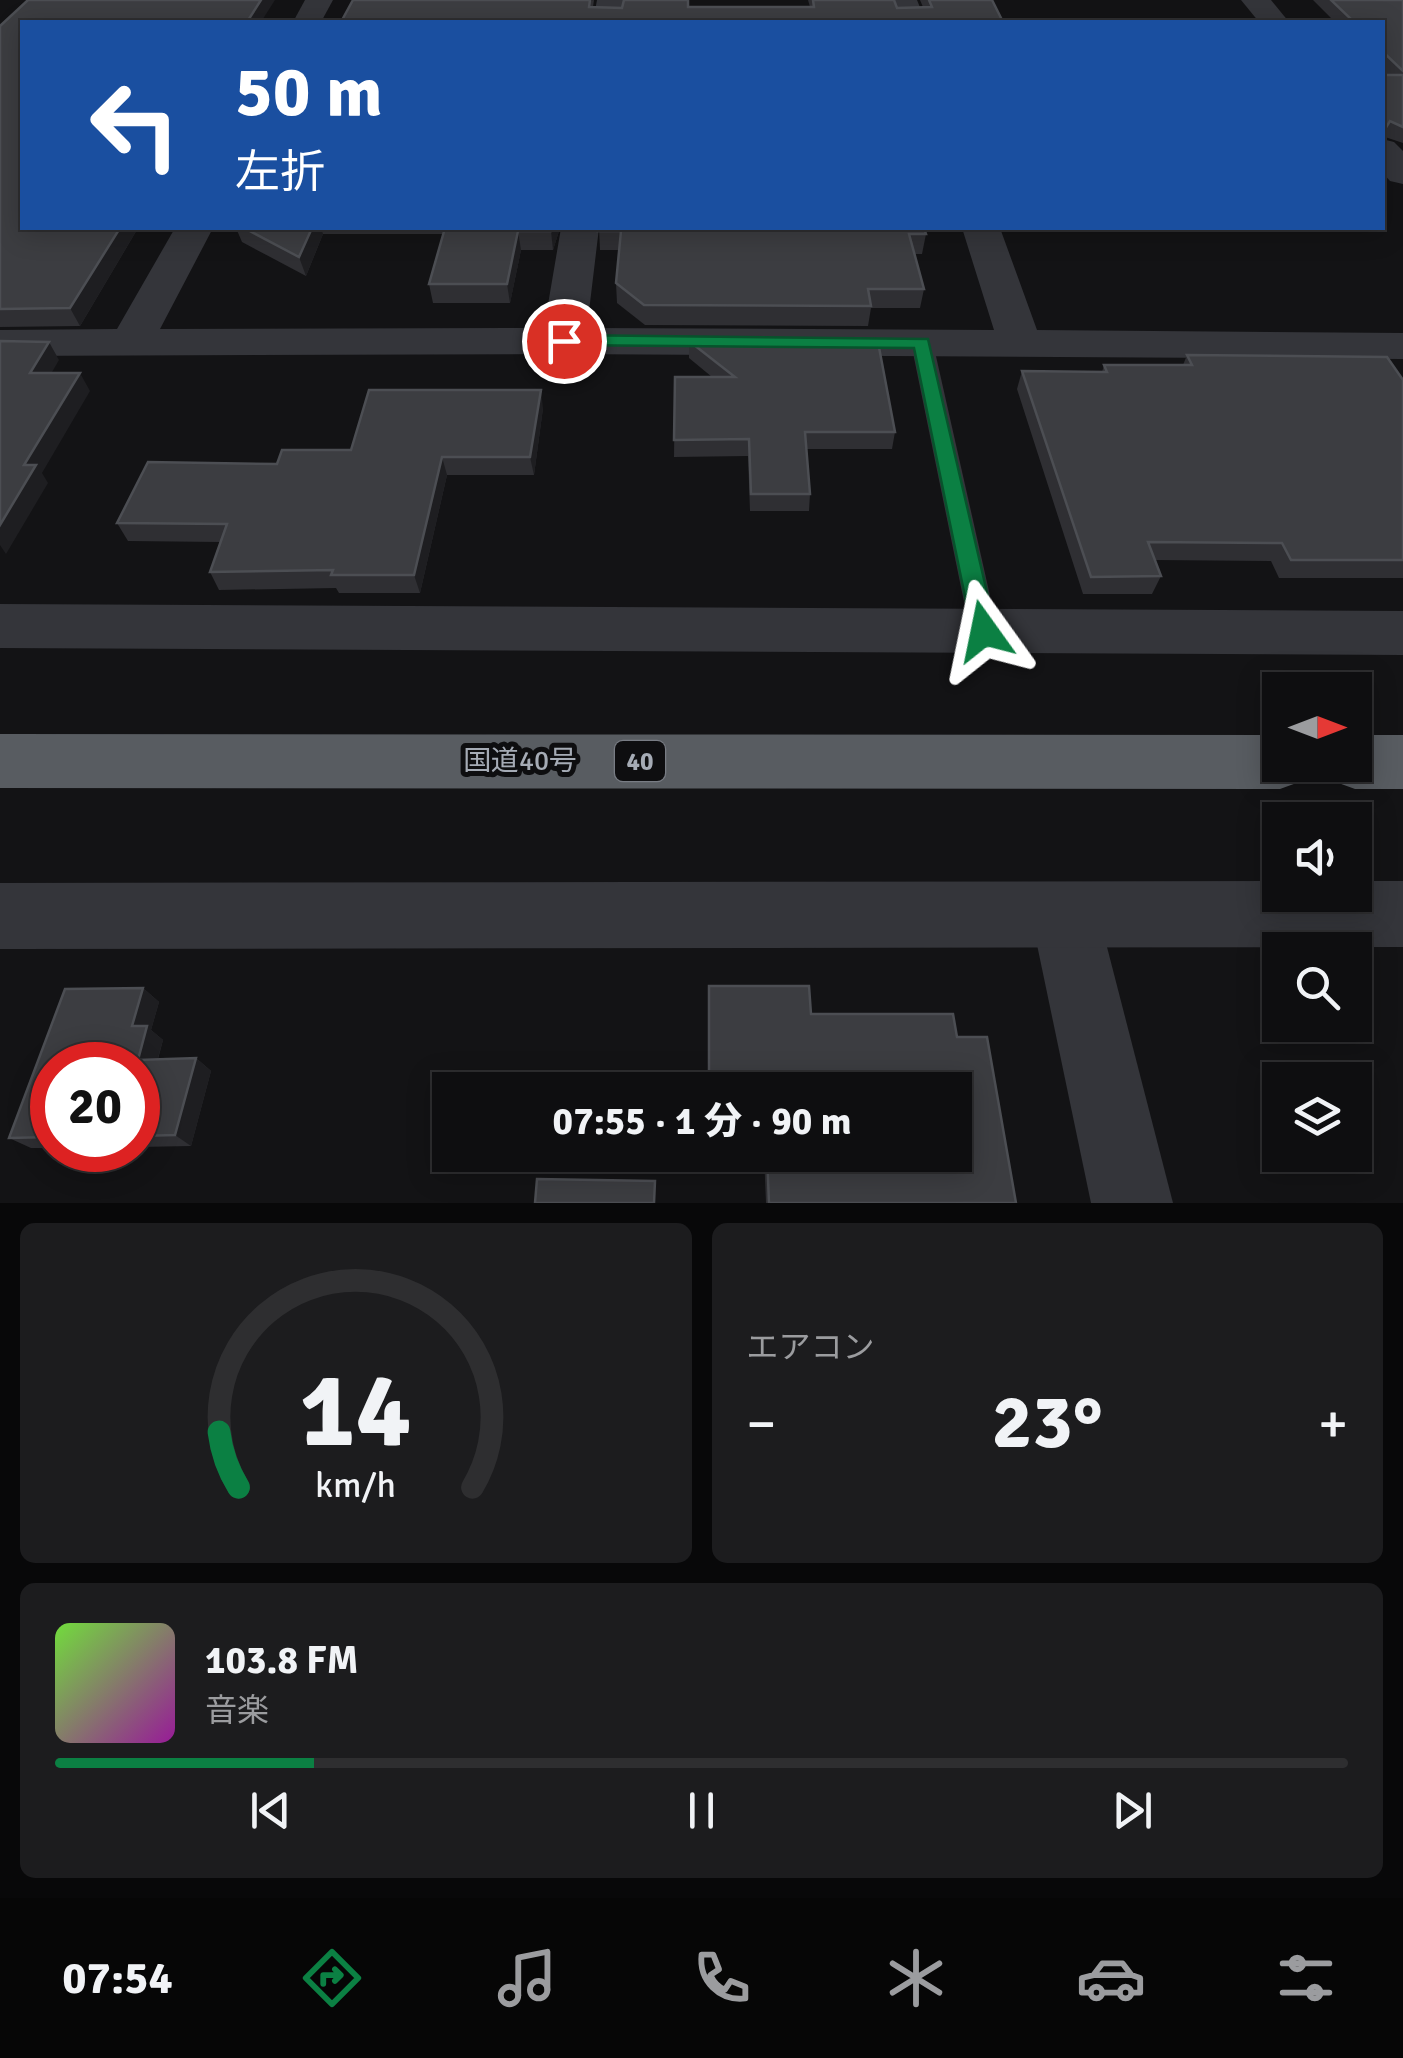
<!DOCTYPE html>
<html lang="ja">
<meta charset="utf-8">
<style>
:root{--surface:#0e0e10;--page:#1c1c1e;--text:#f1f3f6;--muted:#9b9c9f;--line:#2e2e30;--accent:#0b8043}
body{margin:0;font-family:Signika,"Noto Sans JP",sans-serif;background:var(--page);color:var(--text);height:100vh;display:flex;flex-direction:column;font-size:38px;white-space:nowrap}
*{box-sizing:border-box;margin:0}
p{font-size:32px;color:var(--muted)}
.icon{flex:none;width:55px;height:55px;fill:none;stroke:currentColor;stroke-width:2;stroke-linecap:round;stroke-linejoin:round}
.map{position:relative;height:1203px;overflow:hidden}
.drawer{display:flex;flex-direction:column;gap:20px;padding:20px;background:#080809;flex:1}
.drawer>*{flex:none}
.top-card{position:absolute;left:20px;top:20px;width:1365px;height:210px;border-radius:0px;box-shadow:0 5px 25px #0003,0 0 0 2px var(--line);background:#1a4fa0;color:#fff;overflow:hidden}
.needle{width:65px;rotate:90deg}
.controls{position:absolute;left:1262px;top:672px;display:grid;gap:20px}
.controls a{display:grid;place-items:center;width:110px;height:110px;border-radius:0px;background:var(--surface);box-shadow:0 5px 25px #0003,0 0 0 2px var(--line);font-size:50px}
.speed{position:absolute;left:30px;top:1042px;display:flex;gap:20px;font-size:50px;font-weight:700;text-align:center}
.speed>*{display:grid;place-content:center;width:130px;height:130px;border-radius:50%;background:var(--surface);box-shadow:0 5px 25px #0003,0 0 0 2px var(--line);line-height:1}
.speed .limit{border:15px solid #d22;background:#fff;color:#111}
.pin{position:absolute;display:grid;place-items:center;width:85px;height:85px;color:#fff;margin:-42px;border:5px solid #fff;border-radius:50%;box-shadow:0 2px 10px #0007}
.me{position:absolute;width:110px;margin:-55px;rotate:348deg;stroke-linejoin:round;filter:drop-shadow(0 0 8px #0008)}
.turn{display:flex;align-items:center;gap:35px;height:210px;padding:0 50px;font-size:45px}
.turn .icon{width:130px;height:130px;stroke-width:2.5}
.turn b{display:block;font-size:70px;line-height:85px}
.big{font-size:75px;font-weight:800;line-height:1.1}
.drawer .widget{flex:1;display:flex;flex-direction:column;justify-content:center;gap:15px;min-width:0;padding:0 35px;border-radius:15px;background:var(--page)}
.drawer .dial{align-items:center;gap:0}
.dial svg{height:260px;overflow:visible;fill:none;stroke:var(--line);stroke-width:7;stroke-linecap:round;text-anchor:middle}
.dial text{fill:var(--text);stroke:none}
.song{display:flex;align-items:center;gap:30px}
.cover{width:120px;height:120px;border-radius:15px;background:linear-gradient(135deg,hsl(100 70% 55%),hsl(300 70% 35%))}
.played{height:10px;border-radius:5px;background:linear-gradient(90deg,var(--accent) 20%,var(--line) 20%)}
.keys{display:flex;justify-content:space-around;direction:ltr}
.heat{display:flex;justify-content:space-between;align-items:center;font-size:55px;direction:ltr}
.drawer .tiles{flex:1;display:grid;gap:20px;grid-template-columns:1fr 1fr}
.widget:last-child{grid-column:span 2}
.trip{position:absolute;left:432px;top:1072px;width:540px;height:100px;border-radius:0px;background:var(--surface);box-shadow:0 5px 25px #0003,0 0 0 2px var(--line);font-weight:800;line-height:100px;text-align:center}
.tabs{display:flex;height:160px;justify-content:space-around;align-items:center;background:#060606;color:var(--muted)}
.tabs .icon{width:70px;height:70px}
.tabs .selected{color:var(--accent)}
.tabs b{font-size:45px;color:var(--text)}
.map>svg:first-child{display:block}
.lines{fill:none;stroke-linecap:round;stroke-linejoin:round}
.service{fill:#34353a;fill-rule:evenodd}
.minor{fill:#34353a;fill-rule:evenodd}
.tertiary{fill:#34353a;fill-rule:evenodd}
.trunk{fill:#585c61;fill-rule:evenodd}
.wall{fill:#2f2f33}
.shaded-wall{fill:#1e1e21}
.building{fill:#3c3d41;stroke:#4c4e53;stroke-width:2.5}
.route{fill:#0b8043;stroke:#07532c;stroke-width:2.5}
.labels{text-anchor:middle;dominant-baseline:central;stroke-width:10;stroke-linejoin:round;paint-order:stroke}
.shield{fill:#0e0e10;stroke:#787c84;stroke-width:2.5}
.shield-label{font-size:25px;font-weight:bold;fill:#a5abb5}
.street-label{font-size:28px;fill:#a5abb5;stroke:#0e0e10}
</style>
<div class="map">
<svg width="1403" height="1203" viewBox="0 0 1403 1203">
<rect width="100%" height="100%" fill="#131315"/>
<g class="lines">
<path class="service" d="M 922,336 L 933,343 L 998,631 L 994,639 L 984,642 L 974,639 L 970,631 L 911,343 Z"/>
<g class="minor">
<path d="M 305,0 L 333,0 L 321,22 L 293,22 Z"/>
<path d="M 597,0 L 625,0 L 621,22 L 593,22 Z"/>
<path d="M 889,0 L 917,0 L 926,22 L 897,22 Z"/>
<path d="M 1241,0 L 1271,0 L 1289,22 L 1259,22 Z"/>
<path d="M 1382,139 L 1394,142 L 1403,151 L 1403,184 L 1390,181 L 1382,172 Z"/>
<path d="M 175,228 L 213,228 L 160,329 L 544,328 L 561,228 L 599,228 L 587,328 L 994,330 L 962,228 L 1000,228 L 1037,330 L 1403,333 L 1403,359 L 564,354 L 0,356 L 0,330 L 117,329 Z"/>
<path d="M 1065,883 L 1089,893 L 1099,916 L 1173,1203 L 1091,1203 L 1031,916 L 1041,893 Z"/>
</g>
<g class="tertiary">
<path d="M 0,604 L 1403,611 L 1403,655 L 0,648 Z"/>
<path d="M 1280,881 L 1280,895 L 1355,895 L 1355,881 L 1403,881 L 1403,947 L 0,949 L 0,883 Z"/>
</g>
<g class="trunk">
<path d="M 0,734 L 1280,735 L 1280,765 L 1310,765 L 1302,781 L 1280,789 L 0,788 Z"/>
<path d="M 1355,735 L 1403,735 L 1403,789 L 1355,789 L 1333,781 L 1325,765 L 1355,765 Z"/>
</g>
</g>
<g class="wall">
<path d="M 594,0 L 593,7 L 810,7 L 808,0 L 894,0 L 897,8 L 923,7 L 920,0 L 992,0 L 1003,22 L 341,22 Z"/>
<path d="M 1313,0 L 1403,0 L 1403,143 L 1382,136 L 1382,75 L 1386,75 L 1382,71 L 1382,22 L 1335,22 Z"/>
<path d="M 0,26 L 138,228 L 80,326 L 0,327 Z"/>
<path d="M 236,228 L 560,228 L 553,250 L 521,250 L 510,303 L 433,303 L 429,284 L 443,234 L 323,234 L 306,276 L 242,242 Z"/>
<path d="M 599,228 L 926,234 L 922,254 L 914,254 L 924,289 L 920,308 L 871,308 L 868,326 L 645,325 L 617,303 L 616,283 L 619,250 L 600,250 Z"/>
<path d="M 1019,228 L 1156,228 L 1020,229 Z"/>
<path d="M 689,341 L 895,432 L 892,449 L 806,449 L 810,494 L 809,511 L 750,511 L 748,456 L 674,457 L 675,377 L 712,377 L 689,358 Z"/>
<path d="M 1187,355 L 1403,380 L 1403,578 L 1279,578 L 1271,561 L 1155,560 L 1161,576 L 1152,594 L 1083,594 L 1017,389 L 1022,371 L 1102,372 L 1104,365 L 1183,365 Z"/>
<path d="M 543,408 L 534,475 L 447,475 L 420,593 L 339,593 L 336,588 L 219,590 L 210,572 L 220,542 L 128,541 L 117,523 L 277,464 L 351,450 Z"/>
<path d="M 143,988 L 159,1002 L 151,1030 L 163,1040 L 158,1059 L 196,1058 L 211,1071 L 191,1146 L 138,1147 L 138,1065 L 52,1065 L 52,1148 L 31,1148 L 9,1138 L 65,989 Z"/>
<path d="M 811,1014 L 957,1037 L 1016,1203 L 766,1203 L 764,1155 L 955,1155 Z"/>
</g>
<g class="shaded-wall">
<path d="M 261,0 L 275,0 L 261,22 L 247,22 Z"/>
<path d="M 120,228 L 138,228 L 80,326 L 70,308 Z"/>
<path d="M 312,228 L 321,228 L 323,234 L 306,276 L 299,257 Z"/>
<path d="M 552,228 L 560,228 L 553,250 L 551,231 Z"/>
<path d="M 518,231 L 521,250 L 510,303 L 507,284 Z"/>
<path d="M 49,342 L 59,360 L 41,391 L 30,373 Z"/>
<path d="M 80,373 L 90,391 L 42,473 L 48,483 L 6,554 L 0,545 L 0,525 L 24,465 Z"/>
<path d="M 541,390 L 543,408 L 534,475 L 530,457 Z"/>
<path d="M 442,457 L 447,475 L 420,593 L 414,575 Z"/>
<path d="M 143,988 L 159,1002 L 151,1030 L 163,1040 L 154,1072 L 138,1060 L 132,1026 Z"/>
<path d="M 196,1058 L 211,1071 L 191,1146 L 175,1135 Z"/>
</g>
<g class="building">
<path d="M 28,0 L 261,0 L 247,22 L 22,22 L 22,228 L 120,228 L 70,308 L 0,309 L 0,26 Z"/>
<path d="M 353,0 L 590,0 L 589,7 L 622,8 L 624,0 L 688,0 L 688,7 L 814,7 L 813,0 L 894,0 L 897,8 L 932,7 L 929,0 L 992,0 L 1003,22 L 341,22 Z"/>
<path d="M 1331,0 L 1403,0 L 1403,71 L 1382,51 L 1382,22 L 1354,22 Z"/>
<path d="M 1382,75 L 1403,75 L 1403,127 L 1390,121 L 1385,129 L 1382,129 Z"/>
<path d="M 244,228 L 312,228 L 299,257 Z"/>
<path d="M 445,228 L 552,228 L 551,231 L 518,231 L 507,284 L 429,284 Z"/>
<path d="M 599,228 L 924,228 L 926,234 L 909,234 L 924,289 L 868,289 L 871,306 L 644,305 L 616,283 L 621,231 L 598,231 Z"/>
<path d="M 0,341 L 49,342 L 30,373 L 80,373 L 24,465 L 36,465 L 0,525 Z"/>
<path d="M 689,341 L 878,342 L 895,432 L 805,432 L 810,494 L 751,494 L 749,439 L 674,440 L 675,377 L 735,377 Z"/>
<path d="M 1187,355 L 1387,357 L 1403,380 L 1403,560 L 1291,560 L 1282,543 L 1148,542 L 1161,576 L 1091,577 L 1022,371 L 1107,372 L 1104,365 L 1192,365 Z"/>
<path d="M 369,390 L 541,390 L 530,457 L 442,457 L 414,575 L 331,575 L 333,570 L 210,572 L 227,524 L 117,523 L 148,462 L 277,464 L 282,450 L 351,450 Z"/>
<path d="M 709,986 L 809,986 L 811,1014 L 953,1014 L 957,1037 L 987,1037 L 1016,1203 L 769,1203 L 767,1155 L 955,1155 L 955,1090 L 709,1090 Z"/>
<path d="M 143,988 L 132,1026 L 147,1026 L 138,1060 L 196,1058 L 175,1135 L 138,1136 L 138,1065 L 52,1065 L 52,1137 L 9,1138 L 65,989 Z"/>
<path d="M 537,1179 L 655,1181 L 654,1203 L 535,1203 Z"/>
</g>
<path class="route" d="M 564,335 L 928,339 L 996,631 L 992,637 L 976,637 L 972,631 L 914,348 L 558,345 L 555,341 Z"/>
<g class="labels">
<rect class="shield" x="615" y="741" width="50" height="40" rx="8"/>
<g class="shield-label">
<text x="640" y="761">40</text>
</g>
<g class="street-label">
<text x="520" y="761">国道40号</text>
</g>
</g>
</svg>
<div class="controls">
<a><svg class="needle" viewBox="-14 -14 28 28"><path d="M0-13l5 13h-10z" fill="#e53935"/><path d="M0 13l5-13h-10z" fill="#9b9c9f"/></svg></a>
<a><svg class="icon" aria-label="sound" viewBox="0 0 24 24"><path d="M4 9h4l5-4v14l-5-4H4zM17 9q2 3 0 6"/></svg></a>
<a><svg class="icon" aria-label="search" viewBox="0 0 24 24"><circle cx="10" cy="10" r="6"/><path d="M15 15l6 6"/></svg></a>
<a><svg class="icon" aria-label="layers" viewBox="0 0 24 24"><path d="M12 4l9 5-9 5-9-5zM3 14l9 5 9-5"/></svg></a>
</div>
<div class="speed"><div class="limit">20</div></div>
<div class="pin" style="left:564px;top:341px;background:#d93025"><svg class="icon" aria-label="arrive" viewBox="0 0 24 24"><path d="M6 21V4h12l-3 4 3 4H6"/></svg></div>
<svg class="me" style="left:984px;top:631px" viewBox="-20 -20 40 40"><path d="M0-17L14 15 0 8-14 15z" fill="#0b8043" stroke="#fff" stroke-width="4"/></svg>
<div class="trip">07:55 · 1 分 · 90 m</div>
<div class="top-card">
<div class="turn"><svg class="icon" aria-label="left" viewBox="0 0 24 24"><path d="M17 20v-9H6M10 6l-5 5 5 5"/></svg><div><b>50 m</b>左折</div></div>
</div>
</div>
<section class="drawer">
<div class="tiles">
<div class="widget dial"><svg viewBox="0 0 100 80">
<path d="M14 69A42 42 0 1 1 86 69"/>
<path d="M14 69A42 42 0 0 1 8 52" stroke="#0b8043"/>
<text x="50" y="56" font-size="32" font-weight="700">14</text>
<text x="50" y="72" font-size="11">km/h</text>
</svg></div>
<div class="widget"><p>エアコン</p>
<div class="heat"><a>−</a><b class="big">23°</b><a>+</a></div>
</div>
<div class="widget">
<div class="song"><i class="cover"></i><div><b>103.8 FM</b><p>音楽</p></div></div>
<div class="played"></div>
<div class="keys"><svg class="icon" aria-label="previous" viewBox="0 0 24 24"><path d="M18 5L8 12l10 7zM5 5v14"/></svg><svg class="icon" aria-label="pause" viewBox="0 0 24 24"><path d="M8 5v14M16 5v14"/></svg><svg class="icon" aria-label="next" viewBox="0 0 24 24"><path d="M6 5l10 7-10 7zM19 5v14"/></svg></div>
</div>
</div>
</section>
<nav class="tabs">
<b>07:54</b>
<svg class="icon selected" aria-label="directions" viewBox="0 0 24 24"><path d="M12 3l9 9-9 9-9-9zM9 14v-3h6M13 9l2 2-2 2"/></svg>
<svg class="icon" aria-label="music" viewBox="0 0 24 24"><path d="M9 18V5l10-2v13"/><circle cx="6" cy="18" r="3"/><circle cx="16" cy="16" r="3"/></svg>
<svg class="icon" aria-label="phone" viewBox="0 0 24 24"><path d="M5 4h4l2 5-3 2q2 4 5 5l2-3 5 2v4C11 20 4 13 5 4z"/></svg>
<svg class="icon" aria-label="climate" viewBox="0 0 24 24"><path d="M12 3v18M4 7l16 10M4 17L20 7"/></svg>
<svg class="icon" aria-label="car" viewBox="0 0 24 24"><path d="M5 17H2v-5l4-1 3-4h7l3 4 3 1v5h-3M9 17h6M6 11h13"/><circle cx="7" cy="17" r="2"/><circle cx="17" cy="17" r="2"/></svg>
<svg class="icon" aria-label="filters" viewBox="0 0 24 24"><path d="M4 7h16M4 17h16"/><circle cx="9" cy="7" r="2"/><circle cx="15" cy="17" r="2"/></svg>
</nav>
